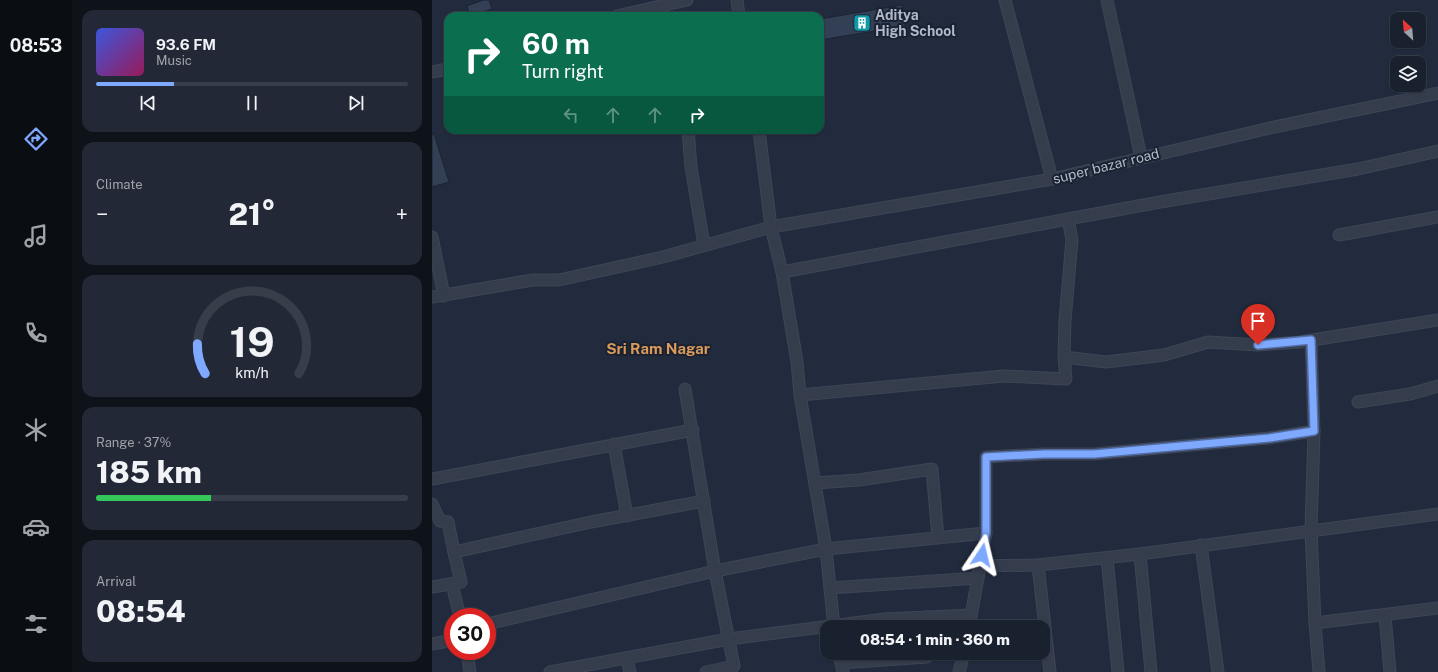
<!DOCTYPE html>
<meta charset="utf-8">
<style>
:root{--surface:#19202e;--page:#222836;--text:#f1f3f6;--muted:#9fa3aa;--line:#373e4a;--accent:#7fa9ff}
body{margin:0;font-family:"Public Sans",sans-serif;background:var(--page);color:var(--text);height:100vh;display:flex;flex-direction:column;font-size:15px;white-space:nowrap}
*{box-sizing:border-box;margin:0}
p{font-size:13px;color:var(--muted)}
.icon{flex:none;width:22px;height:22px;fill:none;stroke:currentColor;stroke-width:2;stroke-linecap:round;stroke-linejoin:round}
.map{position:relative;flex:1;overflow:hidden}
.sheet{display:flex;flex-direction:column;gap:10px;padding:10px;background:#0e1219;width:360px}
.sheet>*{flex:none}
.top-card{position:absolute;left:12px;top:12px;width:380px;height:122px;border-radius:12px;box-shadow:0 1px 3px #0004,0 0 0 1px var(--line);background:#0b6e4f;color:#fff;overflow:hidden}
.needle{width:26px;rotate:334deg}
.fabs{position:absolute;left:958px;top:12px;display:grid;gap:8px}
.fabs a{display:grid;place-items:center;width:36px;height:36px;border-radius:8px;background:var(--surface);box-shadow:0 1px 3px #0004,0 0 0 1px var(--line);font-size:20px}
.speed{position:absolute;left:12px;top:608px;display:flex;gap:8px;font-size:20px;font-weight:700;text-align:center}
.speed>*{display:grid;place-content:center;width:52px;height:52px;border-radius:50%;background:var(--surface);box-shadow:0 1px 3px #0004,0 0 0 1px var(--line);line-height:1}
.speed .limit{border:6px solid #d22;background:#fff;color:#111}
.pin{position:absolute;display:grid;place-items:center;width:34px;height:34px;color:#fff;margin:-41px -17px;border-radius:50% 50% 50% 0;rotate:-45deg;box-shadow:0 0 4px #0007}
.pin .icon{rotate:45deg}
.me{position:absolute;width:44px;margin:-22px;rotate:10deg;stroke-linejoin:round;filter:drop-shadow(0 0 3px #0008)}
.turn{display:flex;align-items:center;gap:14px;height:84px;padding:0 12px;font-size:18px}
.turn .icon{width:52px;height:52px;stroke-width:2.5}
.turn b{display:block;font-size:28px;line-height:34px}
.lanes{display:flex;align-items:center;height:38px;padding:0 12px;background:#0003;justify-content:center;gap:20px;direction:ltr}
.lanes .off{opacity:.35}
.big{font-size:30px;font-weight:800;line-height:1.1}
.sheet .tile{flex:1;display:flex;flex-direction:column;justify-content:center;gap:6px;min-width:0;padding:0 14px;border-radius:12px;background:var(--page)}
.sheet .dial{align-items:center;gap:0}
.dial svg{height:104px;overflow:visible;fill:none;stroke:var(--line);stroke-width:7;stroke-linecap:round;text-anchor:middle}
.dial text{fill:var(--text);stroke:none}
.song{display:flex;align-items:center;gap:12px}
.cover{width:48px;height:48px;border-radius:6px;background:linear-gradient(135deg,hsl(230 70% 55%),hsl(330 70% 35%))}
.played{height:4px;border-radius:2px;background:linear-gradient(90deg,var(--accent) 25%,var(--line) 25%)}
.keys{display:flex;justify-content:space-around;direction:ltr}
.heat{display:flex;justify-content:space-between;align-items:center;font-size:22px;direction:ltr}
.charge{height:6px;border-radius:3px;background:linear-gradient(90deg,#34c759 37%,var(--line) 0)}
.trip{position:absolute;left:388px;top:620px;width:230px;height:40px;border-radius:12px;background:var(--surface);box-shadow:0 1px 3px #0004,0 0 0 1px var(--line);font-weight:800;line-height:40px;text-align:center}
main{display:flex;flex:1;min-height:0}
.menu{display:flex;flex-direction:column;width:72px;justify-content:space-around;align-items:center;background:#0a0d12;color:var(--muted)}
.menu .icon{width:28px;height:28px}
.menu .on{color:var(--accent)}
.menu b{font-size:18px;color:var(--text)}
.map>svg:first-child{display:block}
.building{fill:#333f54;stroke:#1c2434}
.lines{fill:none;stroke-linecap:round;stroke-linejoin:round}
.street-casing{stroke:#3e4656;stroke-width:13}
.street{stroke:#353d4d;stroke-width:11}
.route-casing{stroke:#536ea6;stroke-width:10}
.route{stroke:#7fa9ff;stroke-width:7}
.labels{text-anchor:middle;dominant-baseline:central;stroke-width:4;stroke-linejoin:round;paint-order:stroke}
.poi-label{font-size:14px;font-weight:bold;fill:#b0b8c9;stroke:#1a2232;text-anchor:start}
.street-label{font-size:14px;fill:#b0b8c9;stroke:#1a2232}
.neighbourhood-label{font-size:15px;font-weight:bold;fill:#db9a59;stroke:#1a2232}
</style>
<main>
<nav class="menu">
<b>08:53</b>
<svg class="icon on" aria-label="directions" viewBox="0 0 24 24"><path d="M12 3l9 9-9 9-9-9zM9 14v-3h6M13 9l2 2-2 2"/></svg>
<svg class="icon" aria-label="music" viewBox="0 0 24 24"><path d="M9 18V5l10-2v13"/><circle cx="6" cy="18" r="3"/><circle cx="16" cy="16" r="3"/></svg>
<svg class="icon" aria-label="phone" viewBox="0 0 24 24"><path d="M5 4h4l2 5-3 2q2 4 5 5l2-3 5 2v4C11 20 4 13 5 4z"/></svg>
<svg class="icon" aria-label="climate" viewBox="0 0 24 24"><path d="M12 3v18M4 7l16 10M4 17L20 7"/></svg>
<svg class="icon" aria-label="car" viewBox="0 0 24 24"><path d="M5 17H2v-5l4-1 3-4h7l3 4 3 1v5h-3M9 17h6M6 11h13"/><circle cx="7" cy="17" r="2"/><circle cx="17" cy="17" r="2"/></svg>
<svg class="icon" aria-label="filters" viewBox="0 0 24 24"><path d="M4 7h16M4 17h16"/><circle cx="9" cy="7" r="2"/><circle cx="15" cy="17" r="2"/></svg>
</nav>
<section class="sheet">
<div class="tile">
<div class="song"><i class="cover"></i><div><b>93.6 FM</b><p>Music</p></div></div>
<div class="played"></div>
<div class="keys"><svg class="icon" aria-label="previous" viewBox="0 0 24 24"><path d="M18 5L8 12l10 7zM5 5v14"/></svg><svg class="icon" aria-label="pause" viewBox="0 0 24 24"><path d="M8 5v14M16 5v14"/></svg><svg class="icon" aria-label="next" viewBox="0 0 24 24"><path d="M6 5l10 7-10 7zM19 5v14"/></svg></div>
</div>
<div class="tile"><p>Climate</p>
<div class="heat"><a>−</a><b class="big">21°</b><a>+</a></div>
</div>
<div class="tile dial"><svg viewBox="0 0 100 80">
<path d="M14 69A42 42 0 1 1 86 69"/>
<path d="M14 69A42 42 0 0 1 8 46" stroke="#7fa9ff"/>
<text x="50" y="56" font-size="32" font-weight="700">19</text>
<text x="50" y="72" font-size="11">km/h</text>
</svg></div>
<div class="tile"><p>Range · 37%</p><b class="big">185 km</b><div class="charge"></div></div>
<div class="tile"><p>Arrival</p><b class="big">08:54</b></div>
</section>
<div class="map">
<svg width="1006" height="672" viewBox="0 0 1006 672">
<rect width="100%" height="100%" fill="#212b3d"/>
<g class="building">
<path d="M 51,0 L 57,0 L 60,9 L 38,16 L 35,6 Z"/>
<path d="M 470,5 L 473,26 L 388,40 L 388,19 Z"/>
<path d="M 0,134 L 2,134 L 17,182 L 0,187 Z"/>
</g>
<g class="lines">
<defs>
<g id="street">
<path d="M 305,0 L 307,16"/>
<path d="M 573,0 L 620,179"/>
<path d="M 675,0 L 709,157"/>
<path d="M 185,16 L 255,0"/>
<path d="M 0,72 L 16,69"/>
<path d="M 256,130 L 259,167 L 272,245"/>
<path d="M 327,130 L 339,227 L 350,272 L 365,362 L 368,395 L 394,549 L 402,627"/>
<path d="M 907,235 L 1006,217"/>
<path d="M 0,237 L 12,296"/>
<path d="M 350,272 L 728,202 L 926,169 L 1006,151"/>
<path d="M 0,297 L 101,280 L 127,280 L 231,257 L 339,227 L 620,179 L 838,128 L 1006,93"/>
<path d="M 632,357 L 633,321 L 640,239 L 636,219"/>
<path d="M 253,389 L 283,571 L 302,666 L 274,672"/>
<path d="M 368,395 L 572,376 L 634,379 L 632,357 L 674,362 L 732,355 L 776,342 L 826,345 L 868,342 L 1006,320"/>
<path d="M 926,402 L 978,394 L 1006,386"/>
<path d="M 882,431 L 879,530 L 883,623"/>
<path d="M 182,444 L 195,516"/>
<path d="M 0,479 L 261,430"/>
<path d="M 383,483 L 427,480 L 500,469 L 506,538"/>
<path d="M 0,504 L 8,521 L 16,522 L 22,552"/>
<path d="M 769,545 L 786,672"/>
<path d="M 708,554 L 719,672"/>
<path d="M 675,558 L 686,672"/>
<path d="M 548,566 L 606,565"/>
<path d="M 20,584 L 28,617"/>
<path d="M 0,587 L 29,582 L 22,552 L 159,522 L 272,501"/>
<path d="M 398,588 L 546,578"/>
<path d="M 953,615 L 958,672"/>
<path d="M 494,617 L 494,627"/>
<path d="M 55,624 L 283,571 L 394,549 L 554,533"/>
<path d="M 537,627 L 554,533 L 554,457 L 612,454 L 662,454 L 837,438 L 882,431 L 879,340"/>
<path d="M 0,644 L 21,640"/>
<path d="M 35,651 L 38,672"/>
<path d="M 407,653 L 411,672"/>
<path d="M 195,659 L 198,672"/>
<path d="M 409,663 L 495,657 L 494,653"/>
<path d="M 118,672 L 297,639 L 453,619 L 539,615"/>
<path d="M 527,672 L 532,653"/>
<path d="M 618,672 L 606,565 L 708,554 L 1006,514"/>
<path d="M 887,672 L 883,623 L 1006,608"/>
</g>
</defs>
<use href="#street" class="street-casing"/>
<use href="#street" class="street"/>
</g>
<g class="lines">
<defs>
<path id="route" d="M 550,555 L 554,533 L 554,457 L 612,454 L 662,454 L 837,438 L 882,431 L 879,340 L 826,345"/>
</defs>
<use href="#route" class="route-casing"/>
<use href="#route" class="route"/>
</g>
<defs>
<symbol id="building-square" viewBox="-11 -11 22 22"><rect x="-9" y="-9" width="18" height="18" rx="4" fill="#0f9aa8" stroke="#1a2232"/><path d="M-4-6H4V6H1V3H-1V6H-4ZM-2.5-4.3h1.7v1.8h-1.7ZM.8-4.3h1.7v1.8H.8ZM-2.5-1h1.7V.8h-1.7ZM.8-1h1.7V.8H.8Z" fill="#fff"/></symbol>
</defs>
<g fill-rule="evenodd">
<use href="#building-square" x="420" y="13" width="20" height="20"/>
</g>
<g class="labels">
<g class="poi-label">
<text x="443" y="15">Aditya<tspan x="443" dy="16">High School</tspan></text>
</g>
<g class="street-label">
<text transform="translate(674 166) rotate(-14)">super bazar road</text>
</g>
<g class="neighbourhood-label">
<text x="226" y="348">Sri Ram Nagar</text>
</g>
</g>
</svg>
<div class="fabs">
<a><svg class="needle" viewBox="-14 -14 28 28"><path d="M0-13l5 13h-10z" fill="#e53935"/><path d="M0 13l5-13h-10z" fill="#9fa3aa"/></svg></a>
<a><svg class="icon" aria-label="layers" viewBox="0 0 24 24"><path d="M12 4l9 5-9 5-9-5zM3 14l9 5 9-5"/></svg></a>
</div>
<div class="speed"><div class="limit">30</div></div>
<div class="pin" style="left:826px;top:345px;background:#d93025"><svg class="icon" aria-label="arrive" viewBox="0 0 24 24"><path d="M6 21V4h12l-3 4 3 4H6"/></svg></div>
<svg class="me" style="left:550px;top:555px" viewBox="-20 -20 40 40"><path d="M0-17L14 15 0 8-14 15z" fill="#7fa9ff" stroke="#fff" stroke-width="4"/></svg>
<div class="trip">08:54 · 1 min · 360 m</div>
<div class="top-card">
<div class="turn"><svg class="icon" aria-label="right" viewBox="0 0 24 24"><path d="M7 20v-9h11M14 6l5 5-5 5"/></svg><div><b>60 m</b>Turn right</div></div>
<div class="lanes"><svg class="icon off" aria-label="left" viewBox="0 0 24 24"><path d="M17 20v-9H6M10 6l-5 5 5 5"/></svg><svg class="icon off" aria-label="ahead" viewBox="0 0 24 24"><path d="M12 20V5M6 11l6-6 6 6"/></svg><svg class="icon off" aria-label="ahead" viewBox="0 0 24 24"><path d="M12 20V5M6 11l6-6 6 6"/></svg><svg class="icon" aria-label="right" viewBox="0 0 24 24"><path d="M7 20v-9h11M14 6l5 5-5 5"/></svg></div>
</div>
</div>
</main>
